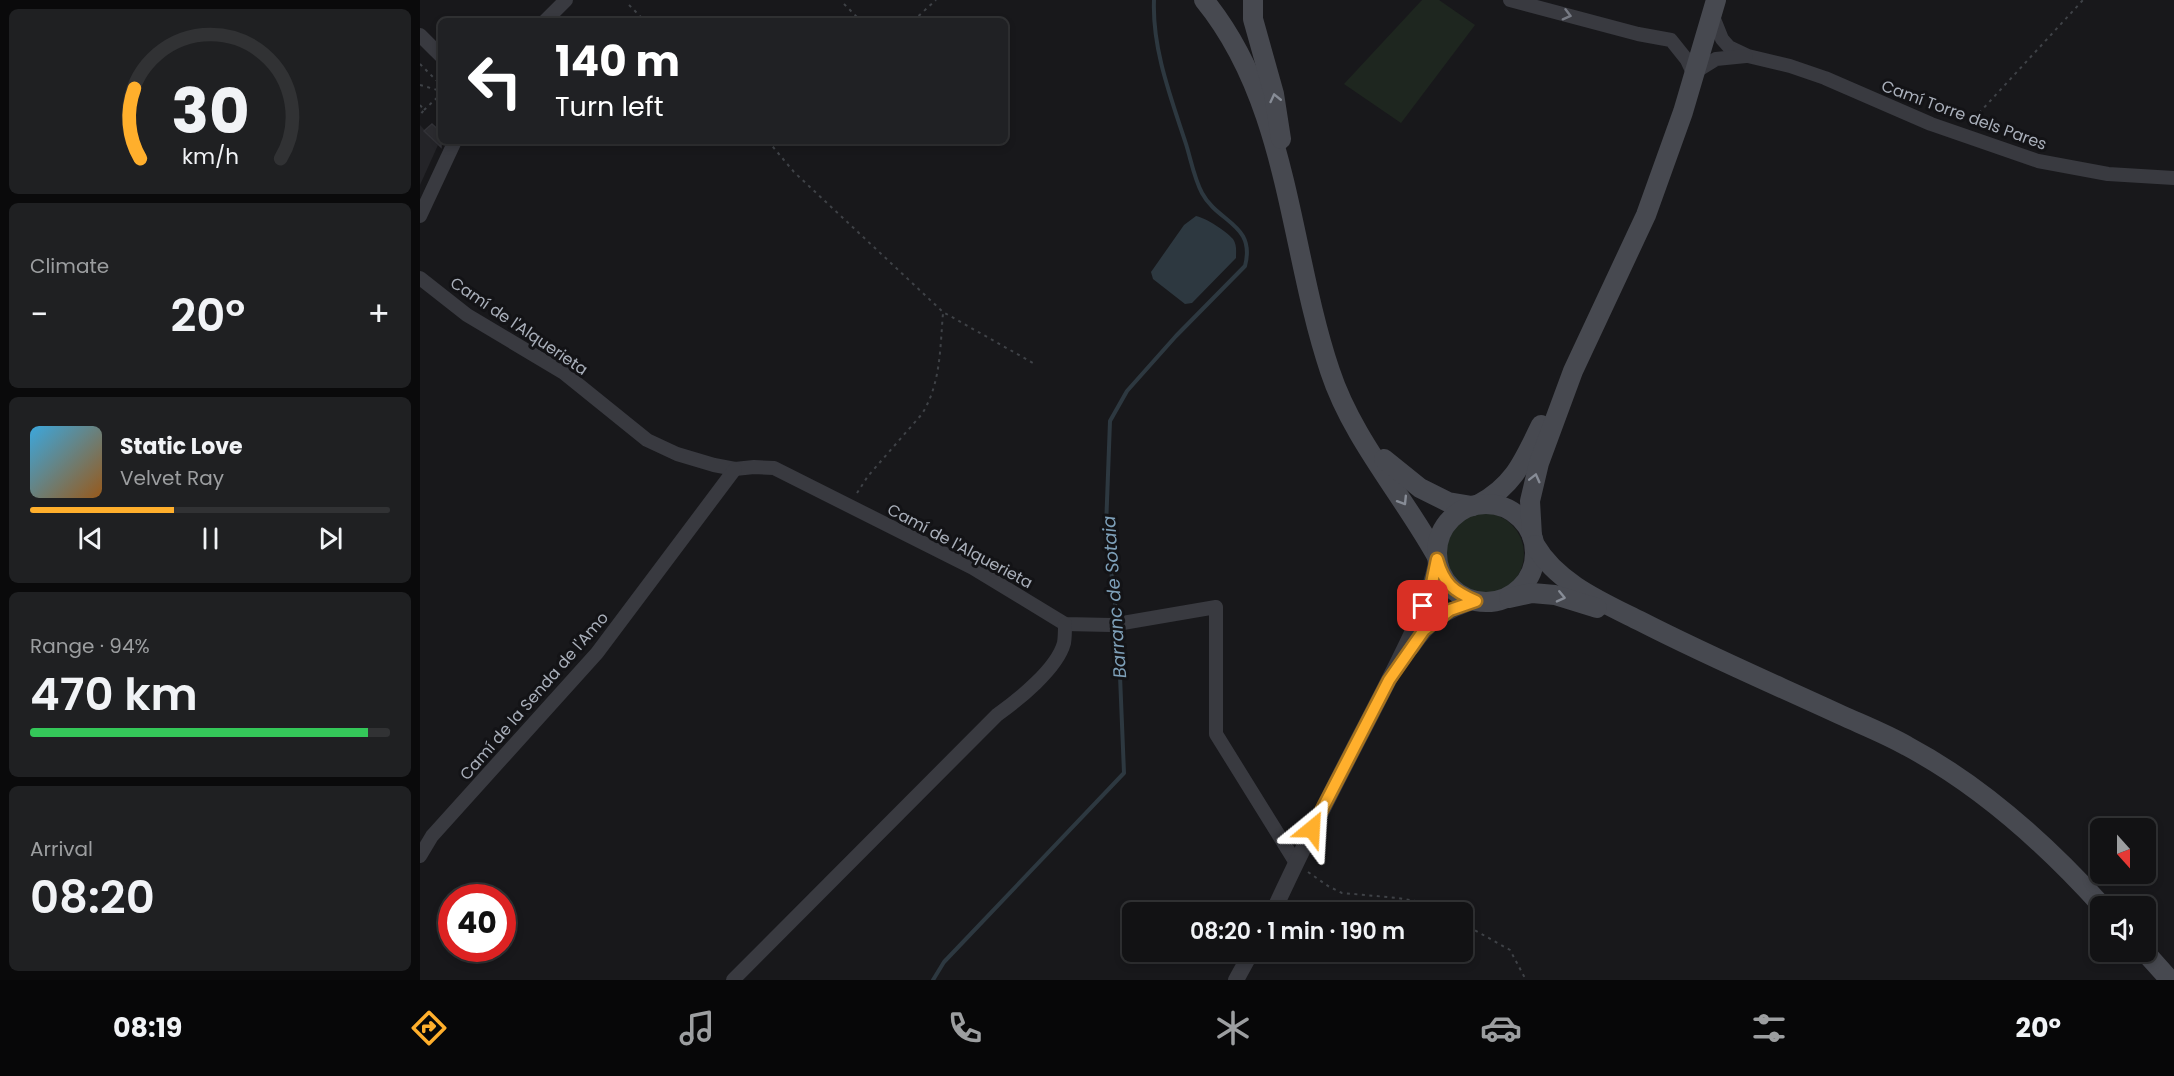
<!DOCTYPE html>
<meta charset="utf-8">
<style>
:root{--surface:#121214;--page:#1f2022;--text:#f1f3f6;--muted:#9c9ea0;--line:#313234;--accent:#ffaf2c}
body{margin:0;font-family:Poppins,sans-serif;background:var(--page);color:var(--text);height:100vh;display:flex;flex-direction:column;font-size:22px;white-space:nowrap}
*{box-sizing:border-box;margin:0}
p{font-size:20px;color:var(--muted)}
.icon{flex:none;width:33px;height:33px;fill:none;stroke:currentColor;stroke-width:2;stroke-linecap:round;stroke-linejoin:round}
.map{position:relative;flex:1;overflow:hidden}
.panel{display:flex;flex-direction:column;gap:9px;padding:9px;background:#0a0a0b;width:420px}
.panel>*{flex:none}
.guide{position:absolute;left:18px;top:18px;width:570px;height:126px;border-radius:9px;box-shadow:0 3px 9px #0003,0 0 0 2px var(--line);background:#202124;color:#fff;overflow:hidden}
.needle{width:39px;rotate:159deg}
.buttons{position:absolute;left:1670px;top:818px;display:grid;gap:12px}
.buttons a{display:grid;place-items:center;width:66px;height:66px;border-radius:9px;background:var(--surface);box-shadow:0 3px 9px #0003,0 0 0 2px var(--line);font-size:30px}
.speed{position:absolute;left:18px;top:884px;display:flex;gap:12px;font-size:30px;font-weight:700;text-align:center}
.speed>*{display:grid;place-content:center;width:78px;height:78px;border-radius:50%;background:var(--surface);box-shadow:0 3px 9px #0003,0 0 0 2px var(--line);line-height:1}
.speed .limit{border:9px solid #d22;background:#fff;color:#111}
.pin{position:absolute;display:grid;place-items:center;width:51px;height:51px;color:#fff;margin:-26px;border-radius:12px;box-shadow:0 3px 9px #0006}
.me{position:absolute;width:66px;margin:-33px;rotate:27deg;stroke-linejoin:round;filter:drop-shadow(0 0 4px #0008)}
.turn{display:flex;align-items:center;gap:21px;height:126px;padding:0 18px;font-size:27px}
.turn .icon{width:78px;height:78px;stroke-width:2.5}
.turn b{display:block;font-size:42px;line-height:51px}
.big{font-size:45px;font-weight:600;line-height:1.1}
.panel .widget{flex:1;display:flex;flex-direction:column;justify-content:center;gap:9px;min-width:0;padding:0 21px;border-radius:9px;background:var(--page)}
.panel .dial{align-items:center;gap:0}
.dial svg{height:156px;overflow:visible;fill:none;stroke:var(--line);stroke-width:7;stroke-linecap:round;text-anchor:middle}
.dial text{fill:var(--text);stroke:none}
.song{display:flex;align-items:center;gap:18px}
.cover{width:72px;height:72px;border-radius:9px;background:linear-gradient(135deg,hsl(200 70% 55%),hsl(30 70% 35%))}
.played{height:6px;border-radius:3px;background:linear-gradient(90deg,var(--accent) 40%,var(--line) 40%)}
.keys{display:flex;justify-content:space-around;direction:ltr}
.heat{display:flex;justify-content:space-between;align-items:center;font-size:33px;direction:ltr}
.charge{height:9px;border-radius:4px;background:linear-gradient(90deg,#34c759 94%,var(--line) 0)}
.trip{position:absolute;left:702px;top:902px;width:351px;height:60px;border-radius:9px;background:var(--surface);box-shadow:0 3px 9px #0003,0 0 0 2px var(--line);font-weight:600;line-height:60px;text-align:center}
.menu{display:flex;height:96px;justify-content:space-around;align-items:center;background:#070708;color:var(--muted)}
.menu .icon{width:42px;height:42px}
.menu .current{color:var(--accent)}
.menu b{font-size:27px;color:var(--text)}
main{display:flex;flex:1;min-height:0}
.map>svg:first-child{display:block}
.built{fill:#242428}
.green{fill:#1e261f}
.water{fill:#2d3840}
.lines{fill:none;stroke-linecap:round;stroke-linejoin:round}
.stream{stroke:#2d3840;stroke-width:4}
.building{fill:#2b2b2f;stroke:#323237;stroke-width:1.5}
.path{stroke:#3f4247;stroke-width:2;stroke-dasharray:3 4.5;stroke-linecap:butt}
.minor{stroke:#393a40;stroke-width:14}
.tertiary{stroke:#393a40;stroke-width:16}
.secondary{stroke:#474950;stroke-width:20}
.oneway{stroke:#777b84}
.oneway2{stroke:#878c96}
.route-casing{stroke:#a6721d;stroke-width:15}
.route{stroke:#ffaf2c;stroke-width:10}
.labels{text-anchor:middle;dominant-baseline:central;stroke-width:6;stroke-linejoin:round;paint-order:stroke}
.street-label{font-size:16px;fill:#aab0bb;stroke:#131316}
.water-label{font-size:18px;font-style:italic;fill:#7ea0b9;stroke:#131316}
</style>
<main>
<section class="panel">
<div class="widget dial"><svg viewBox="0 0 100 80">
<path d="M14 69A42 42 0 1 1 86 69"/>
<path d="M14 69A42 42 0 0 1 11 33" stroke="#ffaf2c"/>
<text x="50" y="56" font-size="32" font-weight="700">30</text>
<text x="50" y="72" font-size="11">km/h</text>
</svg></div>
<div class="widget"><p>Climate</p>
<div class="heat"><a>−</a><b class="big">20°</b><a>+</a></div>
</div>
<div class="widget">
<div class="song"><i class="cover"></i><div><b>Static Love</b><p>Velvet Ray</p></div></div>
<div class="played"></div>
<div class="keys"><svg class="icon" aria-label="previous" viewBox="0 0 24 24"><path d="M18 5L8 12l10 7zM5 5v14"/></svg><svg class="icon" aria-label="pause" viewBox="0 0 24 24"><path d="M8 5v14M16 5v14"/></svg><svg class="icon" aria-label="next" viewBox="0 0 24 24"><path d="M6 5l10 7-10 7zM19 5v14"/></svg></div>
</div>
<div class="widget"><p>Range · 94%</p><b class="big">470 km</b><div class="charge"></div></div>
<div class="widget"><p>Arrival</p><b class="big">08:20</b></div>
</section>
<div class="map">
<svg width="1754" height="980" viewBox="0 0 1754 980">
<rect width="100%" height="100%" fill="#18181b"/>
<path class="built" d="M 0,125 L 18,145 L 0,185 Z"/>
<g class="green">
<path d="M 1002,0 L 1019,0 L 1055,25 L 981,123 L 924,84 Z"/>
<circle cx="1063" cy="554" r="41"/>
</g>
<path class="water" d="M 776,216 C 786,218 806,231 813,239 C 817,245 816,251 816,258 L 772,303 L 765,304 L 733,279 L 731,272 L 764,225 Z"/>
<g class="lines">
<g class="stream">
<path d="M 697,620 L 686,528 L 690,421 L 707,391 L 756,336 L 825,266 C 836,224 798,223 782,193 C 774,178 771,160 766,144 C 751,98 732,49 734,0"/>
<path d="M 513,980 L 524,962 L 704,773 L 698,627"/>
</g>
</g>
<path class="building" d="M 12,124 L 21,132 L 21,147 L 4,131 Z"/>
<g class="lines">
<g class="path">
<path d="M 424,4 L 441,21"/>
<path d="M 209,5 L 225,21"/>
<path d="M 493,21 L 516,0"/>
<path d="M 0,64 L 21,85"/>
<path d="M 0,85 L 21,91"/>
<path d="M 0,105 L 4,110 L 0,115"/>
<path d="M 4,110 L 21,94"/>
<path d="M 1549,124 L 1663,0"/>
<path d="M 348,141 L 374,172 L 523,312 L 613,363"/>
<path d="M 437,493 L 448,476 L 502,414 C 521,383 520,348 523,313"/>
<path d="M 888,872 L 908,886 L 922,893 L 978,898 L 1007,903 L 1022,912"/>
<path d="M 1042,923 L 1090,950 L 1106,980"/>
</g>
<g class="minor">
<path d="M 1090,0 L 1218,34 L 1251,40 L 1267,60 L 1274,75"/>
<path d="M 1292,14 L 1302,39 L 1309,47 L 1328,56 L 1370,66 L 1405,78 L 1511,124 L 1618,161 L 1688,174 L 1754,178"/>
<path d="M 125,21 L 146,0"/>
<path d="M 0,35 L 21,56"/>
<path d="M 1275,72 L 1296,59 L 1326,56"/>
<path d="M 0,216 L 35,141"/>
<path d="M 0,278 L 47,315 L 144,373 L 227,440 L 257,454 L 294,465 L 315,469 L 334,467 L 354,468 L 553,568 L 645,624 L 691,625 L 796,607 L 796,734 L 876,863"/>
<path d="M 0,856 L 12,836 L 177,653 L 315,469"/>
<path d="M 313,980 L 577,715 C 598,700 637,669 644,643 C 645,637 645,630 645,624"/>
</g>
<g class="tertiary">
<path d="M 992,647 C 1010,620 1025,611 1056,601"/>
<path d="M 853,912 C 884,845 917,780 951,715 C 976,665 1006,614 1017,559"/>
<path d="M 816,980 L 832,951"/>
</g>
<g class="secondary">
<path d="M 784,0 C 869,104 869,249 910,371 C 932,438 982,494 1016,555"/>
<path d="M 833,0 L 833,19 L 854,94 L 861,139"/>
<path d="M 964,459 L 1000,488 L 1028,502 L 1052,506"/>
<path d="M 1059,504 C 1095,485 1104,459 1121,425"/>
<circle cx="1066" cy="553" r="49"/>
<path d="M 1112,536 L 1110,501 L 1119,463 L 1153,371 L 1226,215 L 1263,112 L 1296,0"/>
<path d="M 1115,545 C 1137,583 1182,602 1220,621 C 1286,655 1354,684 1421,715 C 1443,725 1466,734 1487,746 C 1562,786 1625,843 1682,906"/>
<path d="M 1089,598 L 1112,593 L 1135,595 L 1177,608"/>
<path d="M 1724,951 L 1750,980"/>
</g>
</g>
<defs><path id="oneway-chevron" d="M-2-3.5L2.5 0L-2 3.5" fill="none" stroke-width="1.6" stroke-linecap="round" stroke-linejoin="round" transform="scale(1.5)"/></defs>
<use class="oneway" href="#oneway-chevron" transform="translate(1147 15) rotate(15)"/>
<g class="oneway2">
<use href="#oneway-chevron" transform="translate(855 98) rotate(-103)"/>
<use href="#oneway-chevron" transform="translate(1115 478) rotate(-76)"/>
<use href="#oneway-chevron" transform="translate(983 501) rotate(58)"/>
<use href="#oneway-chevron" transform="translate(1141 597) rotate(13)"/>
</g>
<g class="lines">
<defs>
<path id="route" d="M 892,829 L 969,680 L 1004,630 L 1030,610 L 1056,601 C 1033,591 1024,584 1017,559 L 1011,588 L 1003,606"/>
</defs>
<use href="#route" class="route-casing"/>
<use href="#route" class="route"/>
</g>
<g class="labels">
<g class="street-label">
<text transform="translate(1544 115) rotate(20)">Camí Torre dels Pares</text>
<text transform="translate(99 326) rotate(34)">Camí de l'Alquerieta</text>
<text transform="translate(540 546) rotate(28)">Camí de l'Alquerieta</text>
<text transform="translate(114 696) rotate(-49)">Camí de la Senda de l'Amo</text>
</g>
<g class="water-label">
<text transform="translate(694 597) rotate(-94)">Barranc de Sotaia</text>
</g>
</g>
</svg>
<div class="buttons">
<a><svg class="needle" viewBox="-14 -14 28 28"><path d="M0-13l5 13h-10z" fill="#e53935"/><path d="M0 13l5-13h-10z" fill="#9c9ea0"/></svg></a>
<a><svg class="icon" aria-label="sound" viewBox="0 0 24 24"><path d="M4 9h4l5-4v14l-5-4H4zM17 9q2 3 0 6"/></svg></a>
</div>
<div class="speed"><div class="limit">40</div></div>
<div class="pin" style="left:1003px;top:606px;background:#d93025"><svg class="icon" aria-label="arrive" viewBox="0 0 24 24"><path d="M6 21V4h12l-3 4 3 4H6"/></svg></div>
<svg class="me" style="left:892px;top:829px" viewBox="-20 -20 40 40"><path d="M0-17L14 15 0 8-14 15z" fill="#ffaf2c" stroke="#fff" stroke-width="4"/></svg>
<div class="trip">08:20 · 1 min · 190 m</div>
<div class="guide">
<div class="turn"><svg class="icon" aria-label="left" viewBox="0 0 24 24"><path d="M17 20v-9H6M10 6l-5 5 5 5"/></svg><div><b>140 m</b>Turn left</div></div>
</div>
</div>
</main>
<nav class="menu">
<b>08:19</b>
<svg class="icon current" aria-label="directions" viewBox="0 0 24 24"><path d="M12 3l9 9-9 9-9-9zM9 14v-3h6M13 9l2 2-2 2"/></svg>
<svg class="icon" aria-label="music" viewBox="0 0 24 24"><path d="M9 18V5l10-2v13"/><circle cx="6" cy="18" r="3"/><circle cx="16" cy="16" r="3"/></svg>
<svg class="icon" aria-label="phone" viewBox="0 0 24 24"><path d="M5 4h4l2 5-3 2q2 4 5 5l2-3 5 2v4C11 20 4 13 5 4z"/></svg>
<svg class="icon" aria-label="climate" viewBox="0 0 24 24"><path d="M12 3v18M4 7l16 10M4 17L20 7"/></svg>
<svg class="icon" aria-label="car" viewBox="0 0 24 24"><path d="M5 17H2v-5l4-1 3-4h7l3 4 3 1v5h-3M9 17h6M6 11h13"/><circle cx="7" cy="17" r="2"/><circle cx="17" cy="17" r="2"/></svg>
<svg class="icon" aria-label="filters" viewBox="0 0 24 24"><path d="M4 7h16M4 17h16"/><circle cx="9" cy="7" r="2"/><circle cx="15" cy="17" r="2"/></svg>
<b>20°</b>
</nav>
